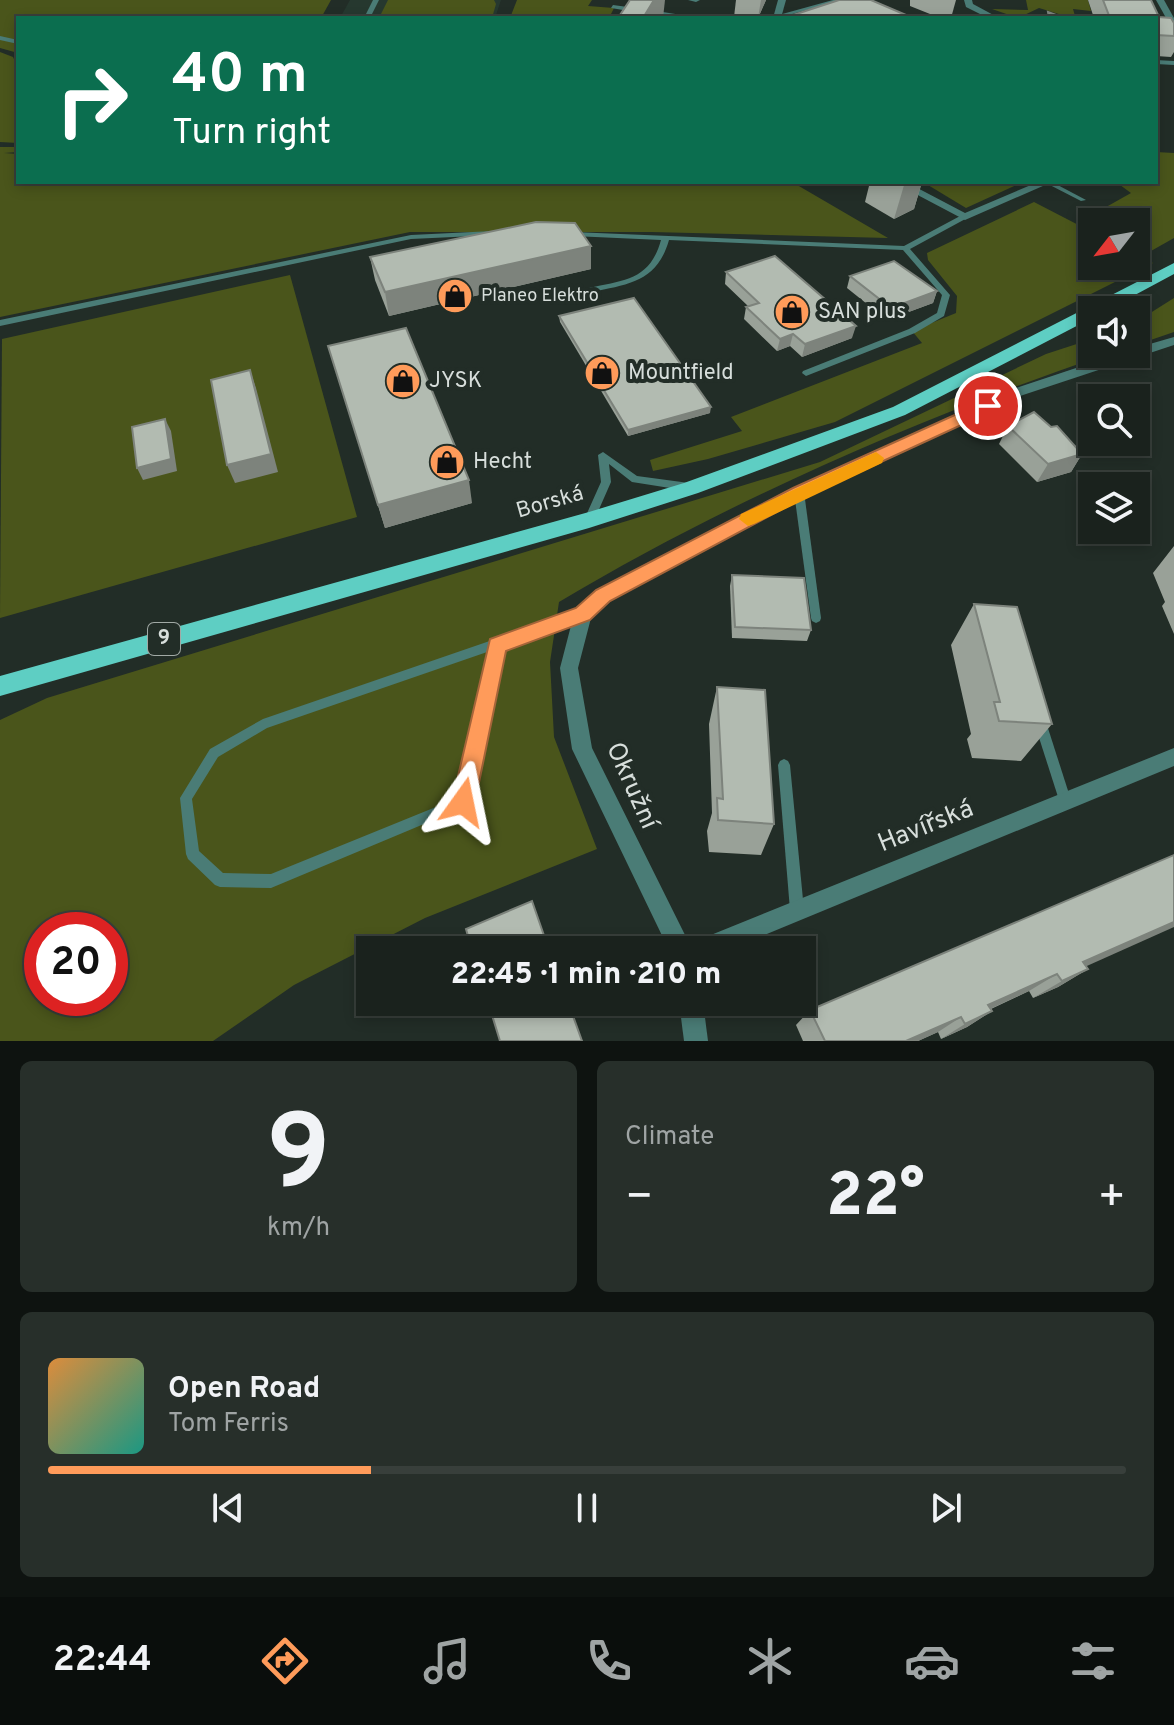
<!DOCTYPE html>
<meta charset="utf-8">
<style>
:root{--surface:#1a221d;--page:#272f2a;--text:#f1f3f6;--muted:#9fa4a4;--line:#383f3b;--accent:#ff9b5a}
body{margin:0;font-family:Overpass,sans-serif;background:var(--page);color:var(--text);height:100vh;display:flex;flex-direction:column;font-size:30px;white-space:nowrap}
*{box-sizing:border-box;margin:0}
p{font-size:26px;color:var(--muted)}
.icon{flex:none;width:44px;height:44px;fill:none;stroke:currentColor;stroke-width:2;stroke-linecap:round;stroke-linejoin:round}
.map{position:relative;height:1041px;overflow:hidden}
.sheet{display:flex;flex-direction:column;gap:20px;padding:20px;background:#0e1310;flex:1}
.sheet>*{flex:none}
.guide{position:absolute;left:16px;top:16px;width:1142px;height:168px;border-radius:0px;box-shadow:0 4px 12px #0003,0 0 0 2px var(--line);background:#0b6e4f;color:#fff;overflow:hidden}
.needle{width:52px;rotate:239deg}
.fabs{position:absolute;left:1078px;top:208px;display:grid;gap:16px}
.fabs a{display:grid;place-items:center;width:72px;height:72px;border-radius:0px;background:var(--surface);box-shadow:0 4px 12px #0003,0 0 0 2px var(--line);font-size:40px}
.speed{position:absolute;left:24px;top:912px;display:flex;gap:16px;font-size:40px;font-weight:700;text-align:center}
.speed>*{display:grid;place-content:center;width:104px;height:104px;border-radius:50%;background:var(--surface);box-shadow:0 4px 12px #0003,0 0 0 2px var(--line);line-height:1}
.speed .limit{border:12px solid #d22;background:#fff;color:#111}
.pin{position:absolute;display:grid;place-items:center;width:68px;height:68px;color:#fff;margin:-34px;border:4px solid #fff;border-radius:50%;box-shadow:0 2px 8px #0007}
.me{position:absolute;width:88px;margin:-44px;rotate:12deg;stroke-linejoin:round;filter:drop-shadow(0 0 6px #0008)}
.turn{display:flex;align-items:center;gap:28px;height:168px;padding:0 24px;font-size:36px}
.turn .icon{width:104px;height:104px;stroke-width:2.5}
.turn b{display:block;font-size:56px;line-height:68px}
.big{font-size:60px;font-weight:800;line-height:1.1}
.sheet .card{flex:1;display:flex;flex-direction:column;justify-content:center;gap:12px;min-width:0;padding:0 28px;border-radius:12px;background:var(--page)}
.sheet .dial{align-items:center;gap:0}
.dial b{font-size:104px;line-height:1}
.song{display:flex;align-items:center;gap:24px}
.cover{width:96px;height:96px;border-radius:12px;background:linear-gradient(135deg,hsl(30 70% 55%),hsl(170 70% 35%))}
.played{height:8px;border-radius:4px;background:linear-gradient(90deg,var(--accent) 30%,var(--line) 30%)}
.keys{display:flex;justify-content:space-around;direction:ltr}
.heat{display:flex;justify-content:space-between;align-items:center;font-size:44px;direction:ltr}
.sheet .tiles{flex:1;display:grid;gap:20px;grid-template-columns:1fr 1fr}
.card:last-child{grid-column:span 2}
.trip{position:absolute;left:356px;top:936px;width:460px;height:80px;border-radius:0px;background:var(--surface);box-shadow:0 4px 12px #0003,0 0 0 2px var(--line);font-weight:800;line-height:80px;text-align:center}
.dock{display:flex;height:128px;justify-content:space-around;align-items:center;background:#0a0e0c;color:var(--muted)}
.dock .icon{width:56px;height:56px}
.dock .selected{color:var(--accent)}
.dock b{font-size:36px;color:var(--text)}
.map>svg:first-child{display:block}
.built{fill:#26382f}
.green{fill:#4a551b;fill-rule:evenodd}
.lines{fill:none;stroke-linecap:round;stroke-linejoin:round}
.service{fill:#4a7c76;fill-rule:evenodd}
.minor{fill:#4a7c76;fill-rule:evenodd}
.primary{fill:#5ecec3;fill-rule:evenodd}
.wall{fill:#99a198}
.shaded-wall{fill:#7d837c}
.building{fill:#b2bbb1;stroke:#7d837c;stroke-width:2}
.route{fill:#ff9b5a;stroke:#a6653a;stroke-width:2}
.slow{fill:#f59e0b}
.labels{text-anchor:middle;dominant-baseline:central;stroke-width:8;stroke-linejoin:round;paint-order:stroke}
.far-poi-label{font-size:18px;fill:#d7dedb;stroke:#222d27;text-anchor:start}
.shield{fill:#222d27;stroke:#a1a9a5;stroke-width:2}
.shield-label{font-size:20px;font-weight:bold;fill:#d7dedb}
.poi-label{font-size:22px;fill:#d7dedb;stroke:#222d27;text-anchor:start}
.street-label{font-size:22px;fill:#d7dedb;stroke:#222d27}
.near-street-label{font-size:26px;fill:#d7dedb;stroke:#222d27}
</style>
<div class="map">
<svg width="1174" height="1041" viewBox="0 0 1174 1041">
<rect width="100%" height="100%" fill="#222d27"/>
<path class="built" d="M 350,0 L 501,0 L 495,18 L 340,18 Z"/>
<g class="green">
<path d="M 0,0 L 331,0 L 321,18 L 18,18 L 18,53 L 0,48 Z"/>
<path d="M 388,0 L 494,0 L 496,4 L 492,18 L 379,18 Z"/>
<path d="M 517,0 L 592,0 L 588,6 L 614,8 L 609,18 L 510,18 Z"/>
<path d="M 1026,0 L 1141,0 L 1088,0 L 1091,11 L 1073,9 L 1075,16 L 1072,18 L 1039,8 L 1018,18 L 992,9 L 1028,10 Z"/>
<path d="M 0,52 L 13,57 L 18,68 L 18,143 L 0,142 Z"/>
<path d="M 0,147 L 18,147 L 18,152 L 4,153 L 18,154 L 18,182 L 792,182 L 888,238 L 651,232 L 410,232 L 0,317 Z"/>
<path d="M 1156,152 L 1174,153 L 1174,238 L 1151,251 L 1136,247 L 1136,222 L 1092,222 L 1092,224 L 1083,220 L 1131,193 L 1116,182 L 1156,182 Z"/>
<path d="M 923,182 L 1023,182 L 966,208 Z"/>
<path d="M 1034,202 L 1092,232 L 1092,266 L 1136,266 L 1136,254 L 1153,263 L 835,422 L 708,459 L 653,471 L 650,460 L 742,431 L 731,417 L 922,343 L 912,331 L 956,313 L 957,296 L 928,260 L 927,253 Z"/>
<path d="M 290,275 L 357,517 L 0,618 L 2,339 Z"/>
<path d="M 1174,298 L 1174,332 L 1136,345 L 1136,322 Z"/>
<path d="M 1092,339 L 1092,354 L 1107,354 C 917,419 732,499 559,602 L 550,662 L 554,737 L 597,849 L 425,918 L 294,985 L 213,1041 L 0,1041 L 0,720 L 47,698 L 820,462 L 1046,354 ZM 42,930 L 110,930 L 110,998 L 42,998 Z"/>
</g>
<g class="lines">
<g class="service">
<path d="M 373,0 L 379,0 L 370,18 L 364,18 Z"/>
<path d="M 833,0 L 842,0 L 778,18 L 775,16 Z"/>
<path d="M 613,5 L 635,8 L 638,10 L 635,12 L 611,8 Z"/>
<path d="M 650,10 L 688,16 L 691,18 L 678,18 L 648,13 L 647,12 Z"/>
<path d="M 1043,14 L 1046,16 L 1044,18 L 1037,18 Z"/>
<path d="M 1086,15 L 1090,18 L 1084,18 Z"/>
<path d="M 0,36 L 18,40 L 18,44 L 0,40 Z"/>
<path d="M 1156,60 L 1174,61 L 1174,65 L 1156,64 Z"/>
<path d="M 1044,182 L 1052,182 L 1086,200 L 1081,201 Z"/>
<path d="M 962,215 L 969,217 L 910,249 L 950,295 L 944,316 L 915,333 L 806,376 L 802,373 L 803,371 L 909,329 L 937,313 L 942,295 L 903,250 L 669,240 C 657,282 629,284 592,292 L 589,292 L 589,288 C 625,280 650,280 661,240 L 573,236 L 569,234 L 573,232 L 904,246 Z"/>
<path d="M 493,231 L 496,231 L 496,235 L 411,239 L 0,326 L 0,320 L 411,235 Z"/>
<path d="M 603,452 L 637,476 L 689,483 L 694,487 L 689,491 L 632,482 L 609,464 L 611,482 L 593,523 L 585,523 L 584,520 L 601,482 L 598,455 Z"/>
<path d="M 799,488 L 804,492 L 821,618 L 820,621 L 816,623 L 812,621 L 811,618 L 794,492 Z"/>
<path d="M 583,609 L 587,611 L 588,614 L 587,617 L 502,647 L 467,806 L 271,888 L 220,887 L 215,885 L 188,859 L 186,854 L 180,798 L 210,749 L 263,719 ZM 490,651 L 458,798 L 271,874 L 223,873 L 199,851 L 192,799 L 218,757 L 267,728 Z"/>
<path d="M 1040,717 L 1044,718 L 1046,722 L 1071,800 L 1069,804 L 1065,806 L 1061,804 L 1059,800 L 1034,722 L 1036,718 Z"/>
<path d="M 784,759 L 788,761 L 790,765 L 804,910 L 802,915 L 797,917 L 792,915 L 790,910 L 778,765 L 780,761 Z"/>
</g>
<g class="minor">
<path d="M 688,0 L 700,0 L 696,2 Z"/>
<path d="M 778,0 L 786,0 L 781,18 L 773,18 Z"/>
<path d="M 964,0 L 972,0 L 973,4 L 999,18 L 988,18 L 966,7 Z"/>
<path d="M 1156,0 L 1164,0 L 1174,18 L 1174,28 L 1170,25 Z"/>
<path d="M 893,182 L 906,182 L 965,213 L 1038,182 L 1052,182 L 965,220 Z"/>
<path d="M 1174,337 L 1174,345 L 1017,397 L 805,496 L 609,600 L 591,618 L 578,668 L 592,748 L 691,947 L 693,942 L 701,939 L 1174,748 L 1174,766 L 728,950 L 669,950 L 572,749 L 560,668 L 574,614 L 597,590 L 793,488 L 1007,391 L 1118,354 L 1136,354 L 1136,348 Z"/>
<path d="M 679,1002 L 703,1002 L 708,1041 L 684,1041 Z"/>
</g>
<path class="primary" d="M 1174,263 L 1174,274 L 1107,310 L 1092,310 L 1092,318 L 905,415 L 698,493 L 589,528 L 0,696 L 0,676 L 589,512 L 684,483 L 893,407 Z"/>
</g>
<g class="wall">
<path d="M 736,0 L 766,0 L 758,18 L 734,17 Z"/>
<path d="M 910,0 L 956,0 L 951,18 L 940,18 L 910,6 Z"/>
<path d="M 1088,0 L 1151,0 L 1159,17 L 1174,23 L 1174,52 L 1171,57 L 1156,56 L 1156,18 L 1094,18 Z"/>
<path d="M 870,182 L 922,182 L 914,209 L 894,219 L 865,202 Z"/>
<path d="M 591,246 L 591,269 L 389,316 L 375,280 L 370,257 Z"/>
<path d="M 726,272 L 852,338 L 802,357 L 790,346 L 777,351 L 744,319 L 746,307 L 748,306 L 725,284 Z"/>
<path d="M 850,276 L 937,291 L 933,303 L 887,320 L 847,288 Z"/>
<path d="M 559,316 L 710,413 L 628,436 L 560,322 Z"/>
<path d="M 328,346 L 472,503 L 385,528 Z"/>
<path d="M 1008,426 L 1082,454 L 1071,472 L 1037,482 L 999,444 Z"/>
<path d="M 1174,546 L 1174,634 L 1162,606 L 1165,602 L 1153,573 Z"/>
<path d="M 732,575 L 811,630 L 807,641 L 732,638 L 730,586 Z"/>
<path d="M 974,604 L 1052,724 L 1021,761 L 972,758 L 967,739 L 971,734 L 951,645 Z"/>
<path d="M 717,687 L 774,824 L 761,855 L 709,852 L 707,831 L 712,813 L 709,724 Z"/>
<path d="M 1086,966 L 1088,969 L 1058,987 L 1033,998 L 1029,991 L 991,1009 L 992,1011 L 967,1027 L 941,1039 L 938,1032 L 918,1041 L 803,1041 L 796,1025 L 810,1010 Z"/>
</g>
<g class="shaded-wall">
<path d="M 654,0 L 665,0 L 663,18 L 643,18 Z"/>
<path d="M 761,0 L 766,0 L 758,18 Z"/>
<path d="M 905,182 L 922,182 L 914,209 L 894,219 Z"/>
<path d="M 591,246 L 591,269 L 389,316 L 385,292 Z"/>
<path d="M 937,291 L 933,303 L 887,320 L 891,308 Z"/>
<path d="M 856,326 L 852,338 L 802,357 L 805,344 Z"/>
<path d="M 793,334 L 790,346 L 777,351 L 780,339 Z"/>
<path d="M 250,370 L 256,388 L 278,472 L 235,483 L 227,465 Z"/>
<path d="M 711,407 L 710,413 L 628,436 L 628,430 Z"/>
<path d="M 165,419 L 171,431 L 177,471 L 143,480 L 137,468 Z"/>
<path d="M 1082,454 L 1071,472 L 1037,482 L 1048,464 Z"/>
<path d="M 469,480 L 472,503 L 385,528 L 378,505 Z"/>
<path d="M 1174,922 L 1174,927 L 1060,978 L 1083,962 Z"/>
<path d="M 1088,969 L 1058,987 L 1033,998 L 1062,981 Z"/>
<path d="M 1057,974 L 1029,991 L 964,1021 L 988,1005 Z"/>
<path d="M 992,1011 L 967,1027 L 941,1039 L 965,1024 Z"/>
<path d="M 961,1017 L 938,1032 L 918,1041 L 906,1041 Z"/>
</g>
<g class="building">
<path d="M 630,0 L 654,0 L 643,18 L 618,18 Z"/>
<path d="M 839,0 L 871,0 L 913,18 L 784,18 Z"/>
<path d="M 1103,0 L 1151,0 L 1159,17 L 1171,18 L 1174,23 L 1174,36 L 1156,35 L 1156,18 L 1110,18 Z"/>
<path d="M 1048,12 L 1064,18 L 1049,18 Z"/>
<path d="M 536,222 L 575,223 L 591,246 L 385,292 L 370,257 Z"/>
<path d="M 775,256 L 856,326 L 805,344 L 793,334 L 780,339 L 746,307 L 759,303 L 726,272 Z"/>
<path d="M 894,261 L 937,291 L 891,308 L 850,276 Z"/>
<path d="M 634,298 L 711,407 L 628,430 L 559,316 Z"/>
<path d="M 406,328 L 469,480 L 378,505 L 328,346 Z"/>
<path d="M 250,370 L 271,454 L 227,465 L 211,380 Z"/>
<path d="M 1034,412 L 1051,427 L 1057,426 L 1082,454 L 1048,464 L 1008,426 Z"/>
<path d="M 165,419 L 171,459 L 137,468 L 132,427 Z"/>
<path d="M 732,575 L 804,578 L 811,630 L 735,627 Z"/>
<path d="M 974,604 L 1017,607 L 1052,724 L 999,721 L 994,702 L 1000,702 Z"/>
<path d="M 717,687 L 765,690 L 774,824 L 718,820 L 717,798 L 723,799 Z"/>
<path d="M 1174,855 L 1174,922 L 1083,962 L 1088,969 L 1062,981 L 1057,974 L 988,1005 L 992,1011 L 965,1024 L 961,1017 L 906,1041 L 825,1041 L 810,1010 Z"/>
<path d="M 532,901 L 549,950 L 472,950 L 466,929 Z"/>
<path d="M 488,1002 L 568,1002 L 582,1041 L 500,1041 Z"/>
</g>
<path class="route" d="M 988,400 L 996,406 L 994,410 L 805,497 L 610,601 L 590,620 L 506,651 L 475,802 L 472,810 L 463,813 L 455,810 L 452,802 L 490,639 L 576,608 L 596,590 L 793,488 Z"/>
<path class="slow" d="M 876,452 L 884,458 L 882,463 L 754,524 L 748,526 L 739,519 L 741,514 Z"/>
<defs>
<symbol id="shop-disc" viewBox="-11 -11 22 22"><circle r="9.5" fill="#ff9b5a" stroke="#222d27"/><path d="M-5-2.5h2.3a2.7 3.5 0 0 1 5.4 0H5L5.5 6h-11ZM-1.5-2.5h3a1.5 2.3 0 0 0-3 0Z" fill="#111"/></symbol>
</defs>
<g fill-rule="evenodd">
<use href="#shop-disc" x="435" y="276" width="40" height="40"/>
<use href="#shop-disc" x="772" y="292" width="40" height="40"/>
<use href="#shop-disc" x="582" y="353" width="40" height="40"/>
<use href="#shop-disc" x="383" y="361" width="40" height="40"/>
<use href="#shop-disc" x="427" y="442" width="40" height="40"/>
</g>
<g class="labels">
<g class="far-poi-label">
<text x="481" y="296">Planeo Elektro</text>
</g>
<rect class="shield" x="148" y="623" width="32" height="32" rx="6"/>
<g class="shield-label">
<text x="164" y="639">9</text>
</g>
<g class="poi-label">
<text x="818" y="312">SAN plus</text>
<text x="628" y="373">Mountfield</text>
<text x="429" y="381">JYSK</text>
<text x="473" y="462">Hecht</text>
</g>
<g class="street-label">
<text transform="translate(550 503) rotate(-16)">Borská</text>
</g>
<g class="near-street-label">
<text transform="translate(631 786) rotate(66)">Okružní</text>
<text transform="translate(926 827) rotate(-22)">Havířská</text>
</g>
</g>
</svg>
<div class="fabs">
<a><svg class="needle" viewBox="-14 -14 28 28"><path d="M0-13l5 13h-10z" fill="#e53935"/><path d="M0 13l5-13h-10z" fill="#9fa4a4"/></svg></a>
<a><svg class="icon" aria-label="sound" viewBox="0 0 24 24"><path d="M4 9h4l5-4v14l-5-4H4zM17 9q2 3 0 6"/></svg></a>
<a><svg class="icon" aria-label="search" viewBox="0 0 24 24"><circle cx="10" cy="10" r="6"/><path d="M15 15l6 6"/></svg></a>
<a><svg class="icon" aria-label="layers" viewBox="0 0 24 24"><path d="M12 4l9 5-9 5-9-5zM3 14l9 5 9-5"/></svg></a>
</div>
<div class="speed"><div class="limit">20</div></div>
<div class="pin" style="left:988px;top:406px;background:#d93025"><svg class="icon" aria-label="arrive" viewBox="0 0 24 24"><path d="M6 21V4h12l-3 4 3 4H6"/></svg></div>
<svg class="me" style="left:463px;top:802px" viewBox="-20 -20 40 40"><path d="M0-17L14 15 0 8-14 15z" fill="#ff9b5a" stroke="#fff" stroke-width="4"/></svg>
<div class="trip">22:45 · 1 min · 210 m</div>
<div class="guide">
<div class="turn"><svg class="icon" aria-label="right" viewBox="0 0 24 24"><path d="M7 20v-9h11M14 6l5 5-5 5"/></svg><div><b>40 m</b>Turn right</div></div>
</div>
</div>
<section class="sheet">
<div class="tiles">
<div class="card dial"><b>9</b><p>km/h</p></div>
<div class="card"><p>Climate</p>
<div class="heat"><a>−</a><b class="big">22°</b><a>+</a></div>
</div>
<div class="card">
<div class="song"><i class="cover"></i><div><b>Open Road</b><p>Tom Ferris</p></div></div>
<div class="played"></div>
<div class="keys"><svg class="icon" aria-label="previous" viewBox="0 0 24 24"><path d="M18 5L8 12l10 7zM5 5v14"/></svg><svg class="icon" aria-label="pause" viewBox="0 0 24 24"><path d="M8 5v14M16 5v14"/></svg><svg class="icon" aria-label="next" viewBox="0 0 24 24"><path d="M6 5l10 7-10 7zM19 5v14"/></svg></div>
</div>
</div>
</section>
<nav class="dock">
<b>22:44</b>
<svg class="icon selected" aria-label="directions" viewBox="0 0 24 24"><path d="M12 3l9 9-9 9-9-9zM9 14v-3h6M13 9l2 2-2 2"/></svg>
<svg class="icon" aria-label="music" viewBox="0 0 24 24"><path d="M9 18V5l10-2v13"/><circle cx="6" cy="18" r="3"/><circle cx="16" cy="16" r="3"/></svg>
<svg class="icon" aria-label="phone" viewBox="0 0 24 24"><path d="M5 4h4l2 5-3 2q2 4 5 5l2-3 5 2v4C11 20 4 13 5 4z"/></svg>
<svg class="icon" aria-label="climate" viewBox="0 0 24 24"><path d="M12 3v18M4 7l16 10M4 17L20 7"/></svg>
<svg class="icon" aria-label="car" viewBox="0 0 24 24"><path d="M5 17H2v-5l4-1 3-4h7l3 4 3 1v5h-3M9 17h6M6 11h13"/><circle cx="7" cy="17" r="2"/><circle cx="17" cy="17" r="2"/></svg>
<svg class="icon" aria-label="filters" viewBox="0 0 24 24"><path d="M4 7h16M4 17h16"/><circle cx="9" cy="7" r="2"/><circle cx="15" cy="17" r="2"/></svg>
</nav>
